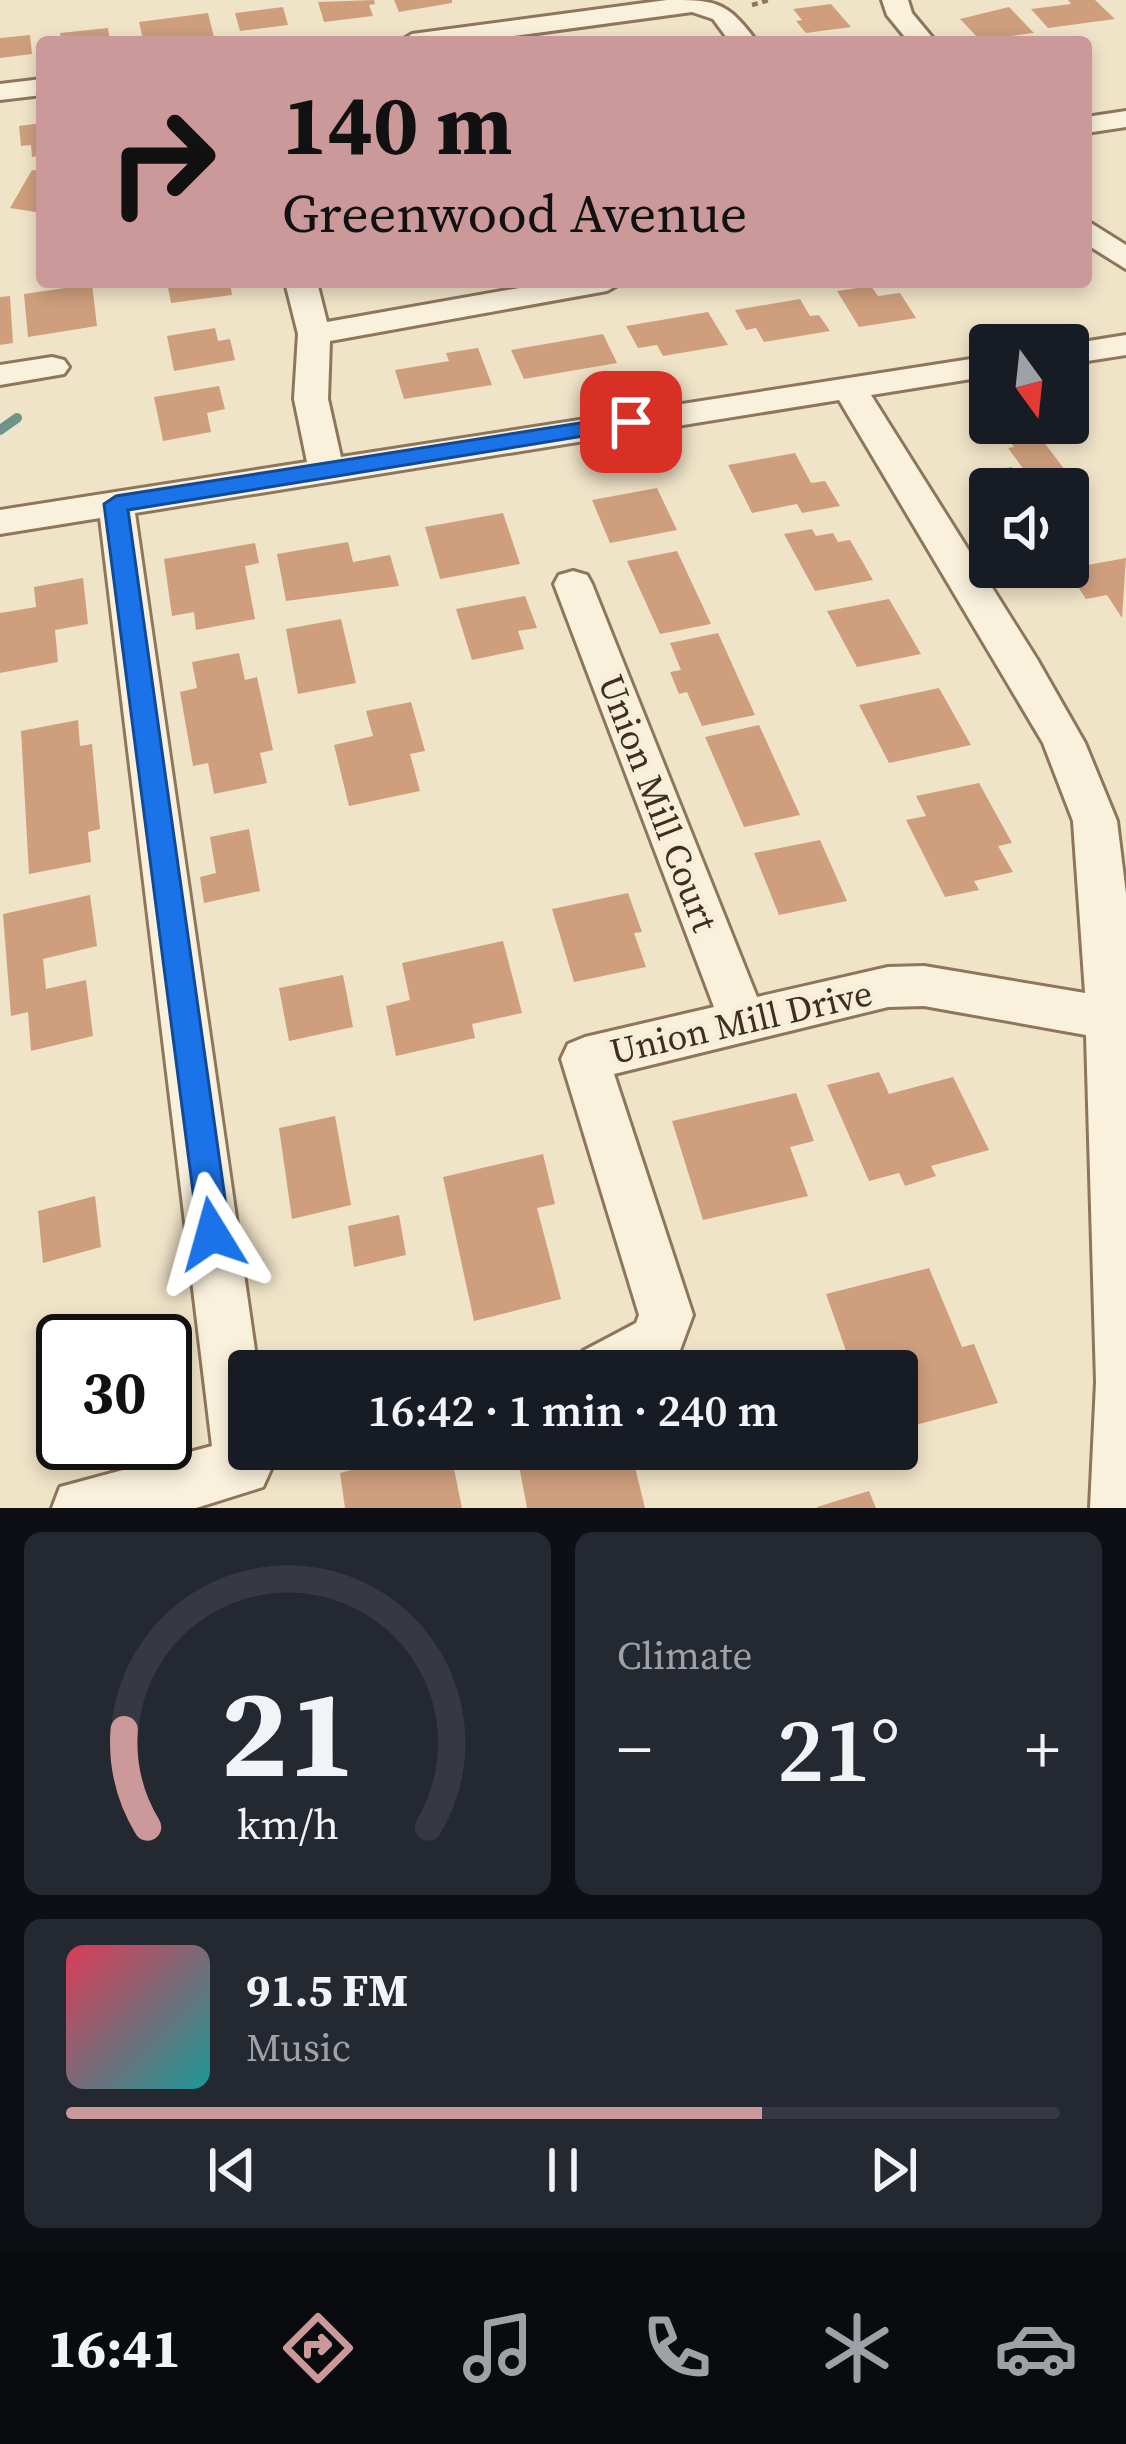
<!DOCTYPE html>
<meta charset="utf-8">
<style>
:root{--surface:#171b24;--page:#242831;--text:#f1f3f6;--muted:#9ea1a6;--line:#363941;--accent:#cc999b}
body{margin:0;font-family:"Source Serif 4",serif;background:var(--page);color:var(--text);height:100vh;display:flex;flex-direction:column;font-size:45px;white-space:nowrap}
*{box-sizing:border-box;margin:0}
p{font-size:39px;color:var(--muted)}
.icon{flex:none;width:66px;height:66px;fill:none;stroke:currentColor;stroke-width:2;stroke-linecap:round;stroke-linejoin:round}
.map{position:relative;height:1508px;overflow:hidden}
.details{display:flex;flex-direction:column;gap:24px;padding:24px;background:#0d0f14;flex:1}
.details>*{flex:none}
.hud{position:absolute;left:36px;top:36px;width:1056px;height:252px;border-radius:12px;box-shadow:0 6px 18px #0003;background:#cc999b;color:#111;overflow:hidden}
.needle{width:78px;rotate:165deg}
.controls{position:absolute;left:969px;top:324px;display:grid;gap:24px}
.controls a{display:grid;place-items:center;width:120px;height:120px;border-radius:12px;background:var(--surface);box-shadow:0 6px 18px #0003;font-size:60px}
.speed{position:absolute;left:36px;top:1314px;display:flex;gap:24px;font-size:60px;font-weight:700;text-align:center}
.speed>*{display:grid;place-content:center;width:156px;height:156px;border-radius:50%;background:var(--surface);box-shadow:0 6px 18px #0003;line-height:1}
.speed .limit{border:6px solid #111;border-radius:18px;background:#fff;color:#111}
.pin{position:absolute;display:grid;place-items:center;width:102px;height:102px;color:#fff;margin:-51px;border-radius:24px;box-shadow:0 6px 18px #0006}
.me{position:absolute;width:132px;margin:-66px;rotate:352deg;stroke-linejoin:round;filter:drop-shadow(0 0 9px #0008)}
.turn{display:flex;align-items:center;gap:42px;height:252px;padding:0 48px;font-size:54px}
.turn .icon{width:156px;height:156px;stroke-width:2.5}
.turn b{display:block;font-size:84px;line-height:102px}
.big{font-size:90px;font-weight:600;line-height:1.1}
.details .card{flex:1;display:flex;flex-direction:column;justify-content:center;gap:18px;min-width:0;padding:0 42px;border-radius:18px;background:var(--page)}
.details .dial{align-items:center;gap:0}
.dial svg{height:312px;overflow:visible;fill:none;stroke:var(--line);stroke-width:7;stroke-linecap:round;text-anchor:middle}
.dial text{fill:var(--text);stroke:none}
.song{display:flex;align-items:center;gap:36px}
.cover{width:144px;height:144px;border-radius:18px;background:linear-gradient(135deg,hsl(350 70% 55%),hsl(180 70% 35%))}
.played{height:12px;border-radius:6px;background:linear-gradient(90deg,var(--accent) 70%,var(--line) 70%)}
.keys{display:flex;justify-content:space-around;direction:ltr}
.heat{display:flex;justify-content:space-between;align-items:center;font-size:66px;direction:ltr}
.details .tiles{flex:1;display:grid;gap:24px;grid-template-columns:1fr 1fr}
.card:last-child{grid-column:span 2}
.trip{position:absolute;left:228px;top:1350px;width:690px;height:120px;border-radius:12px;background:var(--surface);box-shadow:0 6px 18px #0003;font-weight:600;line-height:120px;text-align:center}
.dock{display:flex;height:192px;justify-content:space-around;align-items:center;background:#090b0e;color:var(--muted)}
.dock .icon{width:84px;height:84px}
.dock .active{color:var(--accent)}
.dock b{font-size:54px;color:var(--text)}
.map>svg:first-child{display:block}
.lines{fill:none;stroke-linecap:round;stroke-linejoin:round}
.stream{stroke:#6f938a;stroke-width:10}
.building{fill:#cf9f7d}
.minor-casing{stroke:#8d765c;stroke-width:6}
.path{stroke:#8d765c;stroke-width:4.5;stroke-dasharray:6 4.5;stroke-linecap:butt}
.minor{fill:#faf1dc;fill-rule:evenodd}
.route{fill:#1a73e8;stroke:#114b97;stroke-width:3}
.labels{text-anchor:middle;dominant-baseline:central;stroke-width:9;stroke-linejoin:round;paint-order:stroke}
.street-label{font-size:36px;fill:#3d2e20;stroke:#f7eed8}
</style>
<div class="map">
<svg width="1126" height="1508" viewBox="0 0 1126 1508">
<rect width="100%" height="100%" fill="#f0e4c8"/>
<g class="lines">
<path class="stream" d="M 0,430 L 17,418"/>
</g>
<g class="building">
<path d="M 374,0 L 375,4 L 369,5 L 373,16 L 324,22 L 318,2 Z"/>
<path d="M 394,0 L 452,0 L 452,3 L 399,12 Z"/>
<path d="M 1068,0 L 1095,0 L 1115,19 L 1048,28 L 1031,9 L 1071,4 Z"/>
<path d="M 831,4 L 851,27 L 806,33 L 796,21 L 802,20 L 793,9 Z"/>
<path d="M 283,7 L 288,25 L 240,31 L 235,13 Z"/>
<path d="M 1009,7 L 1034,33 L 980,40 L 960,19 Z"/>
<path d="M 208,13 L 214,37 L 143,40 L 139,22 Z"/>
<path d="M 108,28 L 110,42 L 61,42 L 60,33 Z"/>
<path d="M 30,35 L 32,54 L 0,58 L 0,38 Z"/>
<path d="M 42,123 L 42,155 L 32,157 L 31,145 L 21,146 L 19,126 Z"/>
<path d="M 32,170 L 42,171 L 42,213 L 10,208 Z"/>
<path d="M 167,282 L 230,282 L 232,295 L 171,303 Z"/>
<path d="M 92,284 L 97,326 L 28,337 L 24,294 Z"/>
<path d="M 871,286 L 878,296 L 900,293 L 916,318 L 859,327 L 837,291 Z"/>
<path d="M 10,296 L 13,343 L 0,345 L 0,297 Z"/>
<path d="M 800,299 L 810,316 L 819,315 L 830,331 L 764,342 L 756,328 L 746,330 L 735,310 Z"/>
<path d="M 708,312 L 728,345 L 663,356 L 657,345 L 638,348 L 626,326 Z"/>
<path d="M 215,328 L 218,341 L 230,339 L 235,360 L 174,371 L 167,336 Z"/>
<path d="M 603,334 L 617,363 L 524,379 L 511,350 Z"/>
<path d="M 478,348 L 492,385 L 404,399 L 395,370 L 449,361 L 446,353 Z"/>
<path d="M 219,386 L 225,409 L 207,413 L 211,432 L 163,441 L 154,397 Z"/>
<path d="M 1037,433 L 1068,474 L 1032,481 L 1008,448 L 1014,447 L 1007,438 Z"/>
<path d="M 795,453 L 811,483 L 825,481 L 840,506 L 802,513 L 797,504 L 752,513 L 728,465 Z"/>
<path d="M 1012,467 L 1026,489 L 989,489 L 979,472 Z"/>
<path d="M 657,488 L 677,530 L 610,543 L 592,500 Z"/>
<path d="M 503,513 L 520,564 L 440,579 L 425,527 Z"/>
<path d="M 812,529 L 816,536 L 833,533 L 838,542 L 850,540 L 873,580 L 815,591 L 784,534 Z"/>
<path d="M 348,542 L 353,562 L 390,555 L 399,586 L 286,601 L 277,554 Z"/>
<path d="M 255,543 L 259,563 L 245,566 L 255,619 L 196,630 L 194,612 L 172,616 L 164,559 Z"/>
<path d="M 677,551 L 711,624 L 660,634 L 627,561 Z"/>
<path d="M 1126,558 L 1122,618 L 1107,595 L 1086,599 L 1066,569 Z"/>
<path d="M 83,578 L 88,624 L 55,630 L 58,662 L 0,673 L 0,613 L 36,607 L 34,587 Z"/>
<path d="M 525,596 L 537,628 L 518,631 L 524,649 L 472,660 L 456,609 Z"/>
<path d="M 889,599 L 921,654 L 857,667 L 827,611 Z"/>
<path d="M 341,619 L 356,683 L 298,694 L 286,629 Z"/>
<path d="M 718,633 L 755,715 L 702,726 L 687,692 L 679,694 L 670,672 L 681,670 L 670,643 Z"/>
<path d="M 239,653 L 245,680 L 257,677 L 273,750 L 260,753 L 267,783 L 214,794 L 208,763 L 193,766 L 180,692 L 197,688 L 192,662 Z"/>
<path d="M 939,688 L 971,745 L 889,763 L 859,705 Z"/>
<path d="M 411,702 L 425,751 L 410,754 L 420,791 L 349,806 L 334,745 L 373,736 L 366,711 Z"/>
<path d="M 78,720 L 80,746 L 92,744 L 100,829 L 88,832 L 91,862 L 29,874 L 21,731 Z"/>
<path d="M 759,725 L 800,815 L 744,827 L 705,737 Z"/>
<path d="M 979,783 L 1012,843 L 998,846 L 1013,872 L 974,881 L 979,890 L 945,897 L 906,820 L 926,816 L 916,796 Z"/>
<path d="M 249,829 L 260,891 L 204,903 L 200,877 L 216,873 L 210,837 Z"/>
<path d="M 820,840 L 847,901 L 779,915 L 754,853 Z"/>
<path d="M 628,893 L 642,932 L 634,933 L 646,967 L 574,982 L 552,909 Z"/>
<path d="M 90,895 L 97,946 L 43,959 L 46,989 L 86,980 L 93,1036 L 31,1051 L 28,1012 L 11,1016 L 3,914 Z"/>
<path d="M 503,941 L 522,1013 L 472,1024 L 475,1038 L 396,1056 L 386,1006 L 410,1000 L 402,963 Z"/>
<path d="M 343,975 L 353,1027 L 289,1041 L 279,988 Z"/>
<path d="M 879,1072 L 889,1094 L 953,1077 L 989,1150 L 931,1166 L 936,1176 L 905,1186 L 899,1173 L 869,1181 L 827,1085 Z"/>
<path d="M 796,1093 L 814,1141 L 790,1147 L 808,1196 L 703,1220 L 672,1121 Z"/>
<path d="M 335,1116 L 351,1205 L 292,1219 L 279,1128 Z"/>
<path d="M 543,1154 L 555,1204 L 537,1208 L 561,1299 L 474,1321 L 443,1177 Z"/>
<path d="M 95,1196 L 101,1247 L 43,1263 L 38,1211 Z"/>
<path d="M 399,1215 L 406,1255 L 354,1267 L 348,1226 Z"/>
<path d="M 929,1268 L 962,1347 L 974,1344 L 998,1403 L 897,1430 L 897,1371 L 832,1371 L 851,1365 L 826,1294 Z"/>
<path d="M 430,1449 L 450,1449 L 462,1508 L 345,1508 L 340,1473 Z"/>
<path d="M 542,1449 L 585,1449 L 589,1469 L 633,1459 L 645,1508 L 527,1508 L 517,1455 Z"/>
<path d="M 869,1491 L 876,1508 L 817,1508 L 817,1507 Z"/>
</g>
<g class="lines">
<defs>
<g id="minor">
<path d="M 667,0 C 716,0 727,1 757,42 L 730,42 L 713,19 L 692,12 L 470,42 L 399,42 L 412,34 Z"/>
<path d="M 882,0 L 908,0 L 912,13 L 936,42 L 909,42 L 887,15 Z"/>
<path d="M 42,79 L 42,95 L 0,100 L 0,84 Z"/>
<path d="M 1126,111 L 1126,127 L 1086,133 L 1086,117 Z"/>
<path d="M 1086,220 L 1126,245 L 1126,269 L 1086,244 Z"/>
<path d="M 285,282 L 317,282 L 327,322 L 553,282 L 623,282 L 607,291 L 330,341 L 328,399 L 341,457 L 990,356 L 990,376 L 871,395 L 1037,659 L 1085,743 L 1117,821 L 1126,894 L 1126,1508 L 1090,1508 L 1096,1382 L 1086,1035 L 924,1006 L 888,1007 L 614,1074 L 693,1315 L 676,1361 L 659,1371 L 575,1371 L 583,1351 L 636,1323 L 639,1315 L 561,1059 L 568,1044 L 585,1037 L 714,1007 L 554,584 L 559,575 L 573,571 L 587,575 L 592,584 L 757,997 L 888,967 L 924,966 L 1085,993 L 1073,821 L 1043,743 L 839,400 L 135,513 L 258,1371 L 249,1371 L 249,1449 L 269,1449 L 272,1467 L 263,1487 L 196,1508 L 52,1508 L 60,1487 L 212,1446 L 100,518 L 0,534 L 0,510 L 307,462 L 294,399 L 298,334 Z"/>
<path d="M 1126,335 L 1126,355 L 1068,364 L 1068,345 L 1064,345 Z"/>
<path d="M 52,357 L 64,360 L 69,367 L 64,374 L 0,385 L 0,365 Z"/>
</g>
</defs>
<use href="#minor" class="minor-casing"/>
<path class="path" d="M 752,5 L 769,0"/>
<use href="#minor" class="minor"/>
</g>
<path class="route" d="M 631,415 L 639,417 L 639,427 L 128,510 L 230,1234 L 224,1246 L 212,1251 L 200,1246 L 104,504 L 116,496 Z"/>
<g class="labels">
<g class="street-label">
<text transform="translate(658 803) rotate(69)">Union Mill Court</text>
<text transform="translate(741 1022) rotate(-13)">Union Mill Drive</text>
</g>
</g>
</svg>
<div class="controls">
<a><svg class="needle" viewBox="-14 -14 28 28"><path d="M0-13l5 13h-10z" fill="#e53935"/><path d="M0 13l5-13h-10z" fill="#9ea1a6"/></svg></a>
<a><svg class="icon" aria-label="sound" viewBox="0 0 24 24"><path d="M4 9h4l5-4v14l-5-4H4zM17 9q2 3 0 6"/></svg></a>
</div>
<div class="speed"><div class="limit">30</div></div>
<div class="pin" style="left:631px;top:422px;background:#d93025"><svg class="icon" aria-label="arrive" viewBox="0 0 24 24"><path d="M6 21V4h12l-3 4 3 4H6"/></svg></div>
<svg class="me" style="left:212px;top:1234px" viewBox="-20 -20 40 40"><path d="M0-17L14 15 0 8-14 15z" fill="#1a73e8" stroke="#fff" stroke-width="4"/></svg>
<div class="trip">16:42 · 1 min · 240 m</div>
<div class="hud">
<div class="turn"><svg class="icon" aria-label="right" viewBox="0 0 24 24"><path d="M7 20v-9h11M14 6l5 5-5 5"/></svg><div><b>140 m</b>Greenwood Avenue</div></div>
</div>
</div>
<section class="details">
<div class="tiles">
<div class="card dial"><svg viewBox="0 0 100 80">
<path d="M14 69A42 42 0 1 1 86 69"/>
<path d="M14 69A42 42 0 0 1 8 44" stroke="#cc999b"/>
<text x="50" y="56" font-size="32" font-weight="700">21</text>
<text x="50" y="72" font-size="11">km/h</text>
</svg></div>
<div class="card"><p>Climate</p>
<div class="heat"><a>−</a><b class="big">21°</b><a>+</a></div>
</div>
<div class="card">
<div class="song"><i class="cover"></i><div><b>91.5 FM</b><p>Music</p></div></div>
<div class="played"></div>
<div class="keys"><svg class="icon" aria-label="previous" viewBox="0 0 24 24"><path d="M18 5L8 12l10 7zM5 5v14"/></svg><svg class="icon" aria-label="pause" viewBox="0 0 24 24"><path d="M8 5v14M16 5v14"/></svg><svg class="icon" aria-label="next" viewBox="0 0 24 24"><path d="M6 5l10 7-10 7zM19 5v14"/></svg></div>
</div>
</div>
</section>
<nav class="dock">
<b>16:41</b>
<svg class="icon active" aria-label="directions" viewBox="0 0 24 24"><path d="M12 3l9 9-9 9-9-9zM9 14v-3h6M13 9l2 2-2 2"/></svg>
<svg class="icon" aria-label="music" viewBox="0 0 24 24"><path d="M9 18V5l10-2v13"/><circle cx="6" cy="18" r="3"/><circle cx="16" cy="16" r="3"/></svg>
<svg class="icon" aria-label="phone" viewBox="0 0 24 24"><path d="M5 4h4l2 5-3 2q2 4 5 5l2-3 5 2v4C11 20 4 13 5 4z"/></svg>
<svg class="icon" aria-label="climate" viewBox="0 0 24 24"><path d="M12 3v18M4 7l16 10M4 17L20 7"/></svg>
<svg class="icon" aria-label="car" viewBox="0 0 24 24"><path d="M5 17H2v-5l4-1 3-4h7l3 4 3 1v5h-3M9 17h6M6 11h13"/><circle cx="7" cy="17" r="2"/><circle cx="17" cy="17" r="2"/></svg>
</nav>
